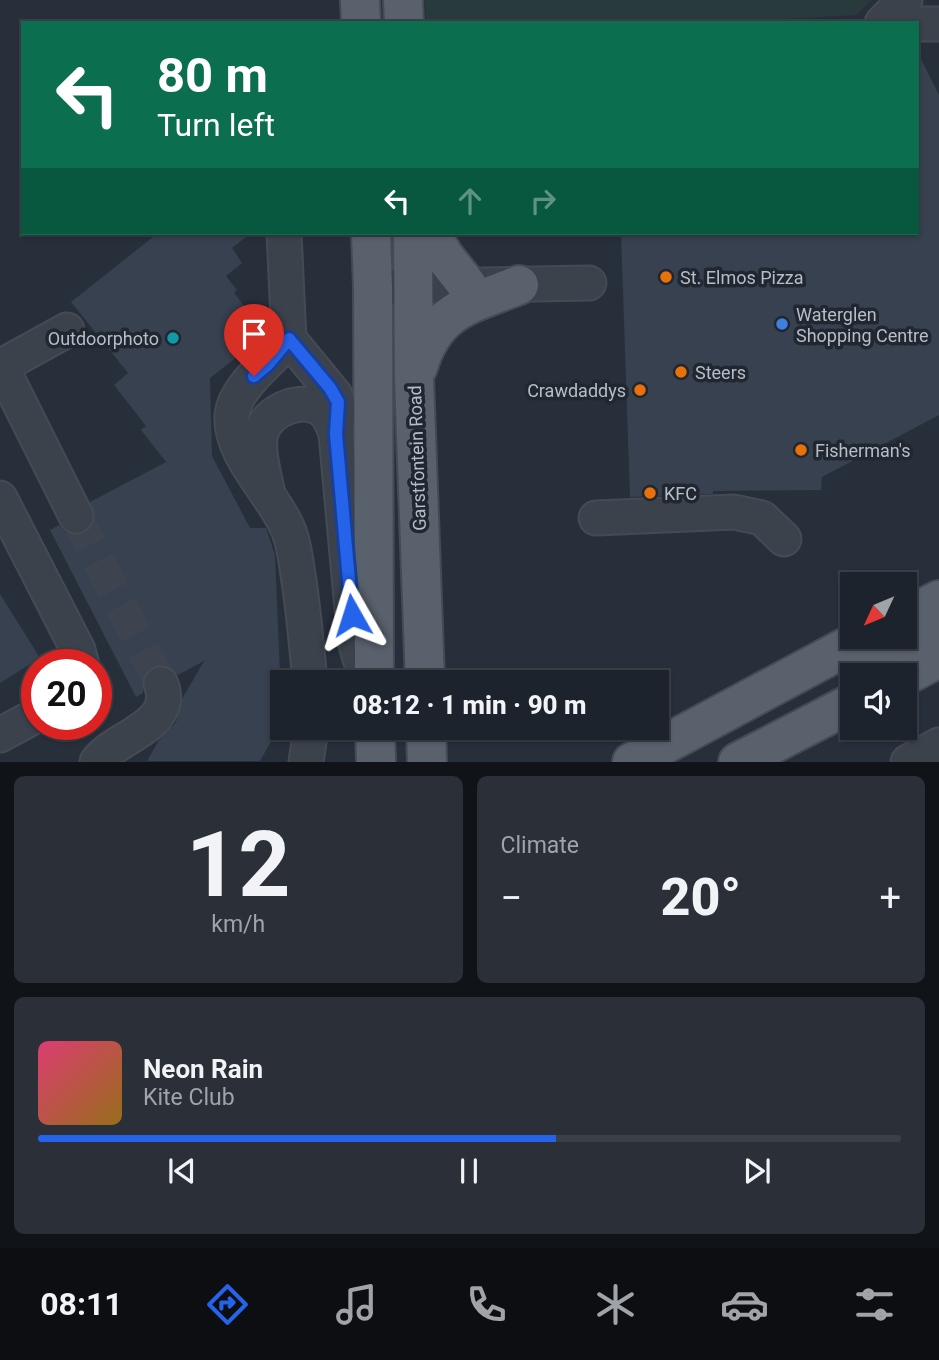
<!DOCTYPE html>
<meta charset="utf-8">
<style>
:root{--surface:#1d232c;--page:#2a2f38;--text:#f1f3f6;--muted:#a0a4a9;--line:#3b4048;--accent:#2563eb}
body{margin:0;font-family:Roboto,sans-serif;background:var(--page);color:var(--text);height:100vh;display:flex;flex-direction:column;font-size:26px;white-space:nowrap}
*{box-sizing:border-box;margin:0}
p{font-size:23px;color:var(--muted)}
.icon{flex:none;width:38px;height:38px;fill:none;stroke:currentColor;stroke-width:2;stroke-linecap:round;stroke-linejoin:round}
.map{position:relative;height:762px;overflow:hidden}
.drawer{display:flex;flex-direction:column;gap:14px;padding:14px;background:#101318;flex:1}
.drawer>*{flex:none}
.hud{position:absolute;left:21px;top:21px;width:898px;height:214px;border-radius:0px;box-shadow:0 2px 5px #0004,0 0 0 2px var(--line);background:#0b6e4f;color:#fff;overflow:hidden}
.needle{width:46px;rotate:226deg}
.controls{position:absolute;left:840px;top:572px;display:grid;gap:14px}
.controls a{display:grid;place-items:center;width:77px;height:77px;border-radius:0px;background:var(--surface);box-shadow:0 2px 5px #0004,0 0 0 2px var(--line);font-size:35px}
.speed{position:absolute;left:21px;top:649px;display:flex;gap:14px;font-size:35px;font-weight:700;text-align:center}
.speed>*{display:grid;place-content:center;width:91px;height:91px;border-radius:50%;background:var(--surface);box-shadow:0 2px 5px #0004,0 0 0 2px var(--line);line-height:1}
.speed .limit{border:10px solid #d22;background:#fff;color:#111}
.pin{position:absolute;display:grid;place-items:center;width:60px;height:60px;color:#fff;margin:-72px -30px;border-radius:50% 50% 50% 0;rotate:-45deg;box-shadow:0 0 7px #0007}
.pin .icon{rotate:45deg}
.me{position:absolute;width:77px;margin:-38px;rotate:354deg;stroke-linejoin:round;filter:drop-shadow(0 0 5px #0008)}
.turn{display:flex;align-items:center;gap:24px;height:147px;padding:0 21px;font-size:32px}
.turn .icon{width:91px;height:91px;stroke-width:2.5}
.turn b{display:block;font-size:49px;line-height:60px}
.lanes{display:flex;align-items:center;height:66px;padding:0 21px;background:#0003;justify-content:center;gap:35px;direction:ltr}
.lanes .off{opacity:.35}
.big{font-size:52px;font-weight:800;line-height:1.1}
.drawer .card{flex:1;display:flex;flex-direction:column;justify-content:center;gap:10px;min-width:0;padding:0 24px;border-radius:10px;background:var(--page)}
.drawer .dial{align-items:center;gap:0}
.dial b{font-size:91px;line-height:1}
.song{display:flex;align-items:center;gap:21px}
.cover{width:84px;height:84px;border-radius:10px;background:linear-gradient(135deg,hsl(340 70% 55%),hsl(40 70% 35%))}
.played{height:7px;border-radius:4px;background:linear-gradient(90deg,var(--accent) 60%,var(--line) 60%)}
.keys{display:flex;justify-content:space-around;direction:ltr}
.heat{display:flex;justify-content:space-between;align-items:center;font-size:38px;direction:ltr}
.drawer .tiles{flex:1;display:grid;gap:14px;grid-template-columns:1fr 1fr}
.card:last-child{grid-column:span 2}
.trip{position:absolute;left:270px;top:670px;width:399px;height:70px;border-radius:0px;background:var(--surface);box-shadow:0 2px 5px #0004,0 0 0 2px var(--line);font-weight:800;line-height:70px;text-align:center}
.tabs{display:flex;height:112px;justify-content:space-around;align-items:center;background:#0c0e12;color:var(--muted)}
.tabs .icon{width:49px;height:49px}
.tabs .selected{color:var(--accent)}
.tabs b{font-size:32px;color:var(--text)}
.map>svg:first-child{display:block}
.green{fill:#293a3c}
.building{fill:#37414f}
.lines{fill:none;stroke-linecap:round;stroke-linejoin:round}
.minor-tunnel{stroke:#3d4450;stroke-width:33;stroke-dasharray:33 17;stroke-linecap:butt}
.minor-casing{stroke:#444b55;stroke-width:37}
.major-casing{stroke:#444b55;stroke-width:42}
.minor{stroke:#3b424c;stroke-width:33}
.major{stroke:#59616c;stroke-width:38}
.route-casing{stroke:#184099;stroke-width:18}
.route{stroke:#2563eb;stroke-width:12}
.food-dot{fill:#e8710a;stroke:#202731;stroke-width:2.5}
.shop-dot{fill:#3f7fe0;stroke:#202731;stroke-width:2.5}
.culture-dot{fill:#0f9aa8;stroke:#202731;stroke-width:2.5}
.labels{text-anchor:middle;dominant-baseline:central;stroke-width:7;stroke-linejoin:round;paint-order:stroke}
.poi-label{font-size:18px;fill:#b7bdc7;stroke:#202731;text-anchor:start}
.street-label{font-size:18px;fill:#b7bdc7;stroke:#202731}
</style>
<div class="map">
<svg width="939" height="762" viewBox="0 0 939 762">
<rect width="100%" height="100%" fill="#272f3b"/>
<path class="green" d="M 425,0 L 872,0 L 856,15 L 718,23 L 426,23 Z"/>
<g class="building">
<path d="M 917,51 L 939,95 L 939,415 L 822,477 L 821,490 L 713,491 L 713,494 L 630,497 L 621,233 L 917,233 Z"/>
<path d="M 158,233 L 251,233 L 232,248 L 242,263 L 226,276 L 237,290 L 234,293 L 255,320 L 241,331 L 252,345 L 210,378 L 212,456 L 250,528 L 266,528 L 275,555 L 282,722 L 260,761 L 147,761 L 159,740 L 176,722 L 182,699 L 204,661 L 178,675 L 167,666 L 157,665 L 149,669 L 143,678 L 143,693 L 136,697 L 50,530 L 59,525 L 65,532 L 74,535 L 85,533 L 92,526 L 95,518 L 90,502 L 166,462 L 141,430 L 146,426 L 114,385 L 128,373 L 71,302 Z"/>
<path d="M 0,594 L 40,658 L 0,683 Z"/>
</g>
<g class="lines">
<path class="minor-tunnel" d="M 76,516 L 161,684"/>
<defs>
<g id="minor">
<path d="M 882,23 L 905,0"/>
<path d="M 917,24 L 939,24"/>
<path d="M 284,233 L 289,339 L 335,395 L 339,408 L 336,431"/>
<path d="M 386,287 L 589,283"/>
<path d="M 289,339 C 271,362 235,386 232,415 C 229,455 273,493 288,529 C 295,545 296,564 299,581 C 304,615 307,649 310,682"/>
<path d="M 1,366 L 76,516"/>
<path d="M 0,367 L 67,330"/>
<path d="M 268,495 C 265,476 255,448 262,430 C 270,409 304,396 322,410 C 330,416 333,425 336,434 L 355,641 L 360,659 L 373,674"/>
<path d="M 0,498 L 78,650 L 82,665"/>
<path d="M 596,518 L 734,512 L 762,518 L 784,539"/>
<path d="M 0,735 L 37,715"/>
<path d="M 97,762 C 114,737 177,726 161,684"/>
<path d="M 306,762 L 311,728"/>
<path d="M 908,762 L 939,745"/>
</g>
<g id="major">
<path d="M 360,0 L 361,23"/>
<path d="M 403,0 L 404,23"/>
<path d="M 371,233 L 373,287 L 374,682"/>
<path d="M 413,233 L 414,379 L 425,682"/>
<path d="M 431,233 L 444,256 L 467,285"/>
<path d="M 418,367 C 435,310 468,305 519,285"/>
<path d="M 905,617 L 939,600"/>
<path d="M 852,644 L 896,647 L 939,631"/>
<path d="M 905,676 L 939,658"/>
<path d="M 375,728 L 376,762"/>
<path d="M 426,728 L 427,762"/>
<path d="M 632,762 L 865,637"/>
<path d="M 738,762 L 852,703"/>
</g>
</defs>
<use href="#minor" class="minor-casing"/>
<use href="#major" class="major-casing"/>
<use href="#minor" class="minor"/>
<use href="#major" class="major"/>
</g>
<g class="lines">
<defs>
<path id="route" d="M 254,376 L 267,365 L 289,339 L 330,388 L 338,402 L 336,434 L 352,615"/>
</defs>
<use href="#route" class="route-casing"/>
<use href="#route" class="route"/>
</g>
<g class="food-dot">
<circle cx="666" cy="277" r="7"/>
<circle cx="681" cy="372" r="7"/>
<circle cx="640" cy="390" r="7"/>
<circle cx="801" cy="450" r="7"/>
<circle cx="650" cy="493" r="7"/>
</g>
<circle class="shop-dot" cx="782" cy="324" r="7"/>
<circle class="culture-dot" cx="173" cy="338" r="7"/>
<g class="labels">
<g class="poi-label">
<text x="680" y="277">St. Elmos Pizza</text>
<text x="796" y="314">Waterglen<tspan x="796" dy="21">Shopping Centre</tspan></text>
<text x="159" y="338" text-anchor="end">Outdoorphoto</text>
<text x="695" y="372">Steers</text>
<text x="626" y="390" text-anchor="end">Crawdaddys</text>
<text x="815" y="450">Fisherman's</text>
<text x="664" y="493">KFC</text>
</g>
<g class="street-label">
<text transform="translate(417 458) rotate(-92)">Garstfontein Road</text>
</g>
</g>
</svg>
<div class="controls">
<a><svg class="needle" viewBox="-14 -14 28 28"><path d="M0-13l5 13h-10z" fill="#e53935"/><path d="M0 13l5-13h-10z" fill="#a0a4a9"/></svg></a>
<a><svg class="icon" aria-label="sound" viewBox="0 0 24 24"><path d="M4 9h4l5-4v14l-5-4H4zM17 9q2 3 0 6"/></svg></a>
</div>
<div class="speed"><div class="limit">20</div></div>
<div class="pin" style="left:254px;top:376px;background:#d93025"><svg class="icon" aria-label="arrive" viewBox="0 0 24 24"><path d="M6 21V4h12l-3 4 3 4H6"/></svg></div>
<svg class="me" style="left:352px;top:615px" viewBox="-20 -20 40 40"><path d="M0-17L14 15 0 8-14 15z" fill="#2563eb" stroke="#fff" stroke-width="4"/></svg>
<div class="trip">08:12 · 1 min · 90 m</div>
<div class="hud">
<div class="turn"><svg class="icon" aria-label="left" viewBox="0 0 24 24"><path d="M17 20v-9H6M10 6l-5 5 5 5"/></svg><div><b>80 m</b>Turn left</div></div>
<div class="lanes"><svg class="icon" aria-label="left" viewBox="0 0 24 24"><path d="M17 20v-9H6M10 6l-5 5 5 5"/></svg><svg class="icon off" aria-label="ahead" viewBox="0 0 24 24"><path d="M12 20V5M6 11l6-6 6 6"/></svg><svg class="icon off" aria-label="right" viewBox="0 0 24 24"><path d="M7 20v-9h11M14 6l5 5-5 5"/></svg></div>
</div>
</div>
<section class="drawer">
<div class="tiles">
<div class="card dial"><b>12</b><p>km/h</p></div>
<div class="card"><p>Climate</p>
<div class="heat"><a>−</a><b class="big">20°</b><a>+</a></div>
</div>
<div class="card">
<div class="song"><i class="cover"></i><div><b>Neon Rain</b><p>Kite Club</p></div></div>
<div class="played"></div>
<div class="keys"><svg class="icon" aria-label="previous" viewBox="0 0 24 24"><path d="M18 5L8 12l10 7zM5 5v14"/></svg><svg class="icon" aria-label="pause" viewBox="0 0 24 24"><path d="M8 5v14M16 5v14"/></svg><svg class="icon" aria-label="next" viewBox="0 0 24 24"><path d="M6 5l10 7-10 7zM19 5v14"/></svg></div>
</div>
</div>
</section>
<nav class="tabs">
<b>08:11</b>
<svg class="icon selected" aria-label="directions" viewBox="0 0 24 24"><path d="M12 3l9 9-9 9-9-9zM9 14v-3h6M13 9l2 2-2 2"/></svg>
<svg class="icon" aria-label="music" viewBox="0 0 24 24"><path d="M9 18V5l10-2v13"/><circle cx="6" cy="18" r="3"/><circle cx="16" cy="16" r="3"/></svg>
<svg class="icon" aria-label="phone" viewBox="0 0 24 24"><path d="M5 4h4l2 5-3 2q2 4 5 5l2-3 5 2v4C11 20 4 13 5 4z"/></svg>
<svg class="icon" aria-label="climate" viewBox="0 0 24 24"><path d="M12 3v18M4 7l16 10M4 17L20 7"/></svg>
<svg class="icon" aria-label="car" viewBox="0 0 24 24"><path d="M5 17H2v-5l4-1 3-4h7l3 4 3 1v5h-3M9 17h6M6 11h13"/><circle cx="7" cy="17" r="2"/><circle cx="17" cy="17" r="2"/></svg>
<svg class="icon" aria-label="filters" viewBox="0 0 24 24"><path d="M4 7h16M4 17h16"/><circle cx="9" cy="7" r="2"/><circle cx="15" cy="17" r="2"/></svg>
</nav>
